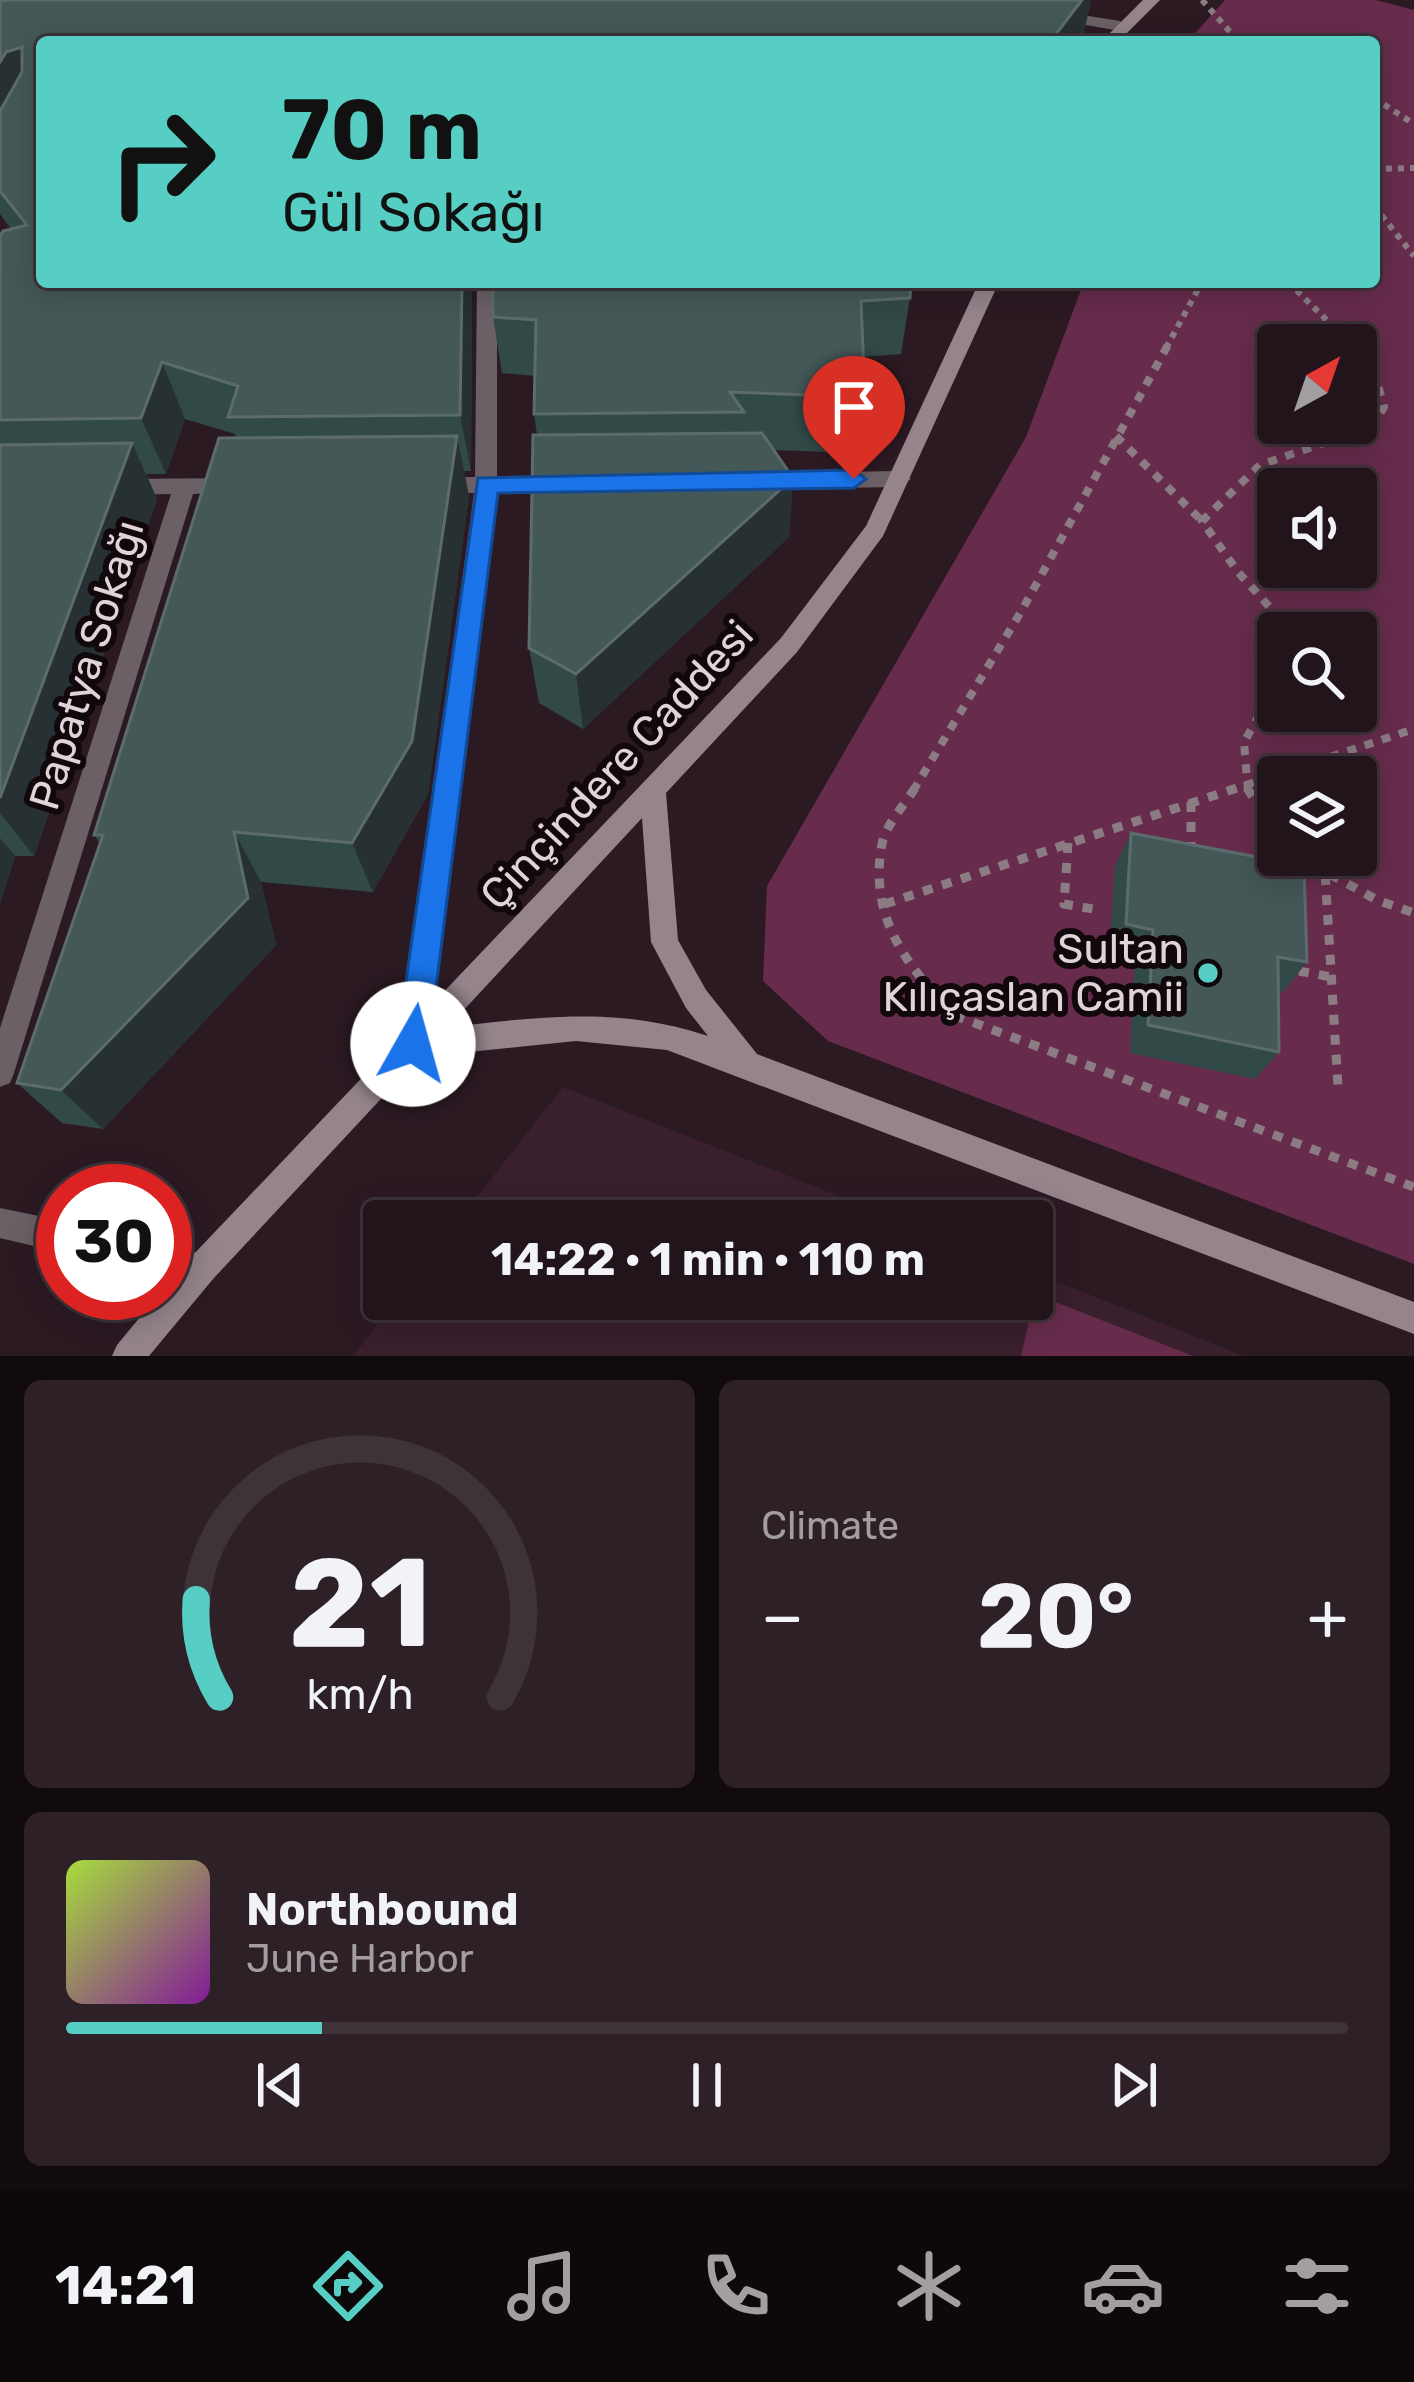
<!DOCTYPE html>
<meta charset="utf-8">
<style>
:root{--surface:#21141a;--page:#2d2127;--text:#f1f3f6;--muted:#a29ea2;--line:#3e3339;--accent:#56cec4}
body{margin:0;font-family:Rubik,sans-serif;background:var(--page);color:var(--text);height:100vh;display:flex;flex-direction:column;font-size:45px;white-space:nowrap}
*{box-sizing:border-box;margin:0}
p{font-size:39px;color:var(--muted)}
.icon{flex:none;width:66px;height:66px;fill:none;stroke:currentColor;stroke-width:2;stroke-linecap:round;stroke-linejoin:round}
.map{position:relative;height:1356px;overflow:hidden}
.sheet{display:flex;flex-direction:column;gap:24px;padding:24px;background:#120b0e;flex:1}
.sheet>*{flex:none}
.hud{position:absolute;left:36px;top:36px;width:1344px;height:252px;border-radius:12px;box-shadow:0 6px 30px #0003,0 0 0 3px var(--line);background:#56cec4;color:#111;overflow:hidden}
.needle{width:78px;rotate:40deg}
.fabs{position:absolute;left:1257px;top:324px;display:grid;gap:24px}
.fabs a{display:grid;place-items:center;width:120px;height:120px;border-radius:12px;background:var(--surface);box-shadow:0 6px 30px #0003,0 0 0 3px var(--line);font-size:60px}
.speed{position:absolute;left:36px;top:1164px;display:flex;gap:24px;font-size:60px;font-weight:700;text-align:center}
.speed>*{display:grid;place-content:center;width:156px;height:156px;border-radius:50%;background:var(--surface);box-shadow:0 6px 30px #0003,0 0 0 3px var(--line);line-height:1}
.speed .limit{border:18px solid #d22;background:#fff;color:#111}
.pin{position:absolute;display:grid;place-items:center;width:102px;height:102px;color:#fff;margin:-123px -51px;border-radius:50% 50% 50% 0;rotate:-45deg;box-shadow:0 0 12px #0007}
.pin .icon{rotate:45deg}
.me{position:absolute;width:132px;margin:-66px;rotate:7deg;stroke-linejoin:round;filter:drop-shadow(0 0 9px #0008)}
.turn{display:flex;align-items:center;gap:42px;height:252px;padding:0 48px;font-size:54px}
.turn .icon{width:156px;height:156px;stroke-width:2.5}
.turn b{display:block;font-size:84px;line-height:102px}
.big{font-size:90px;font-weight:700;line-height:1.1}
.sheet .card{flex:1;display:flex;flex-direction:column;justify-content:center;gap:18px;min-width:0;padding:0 42px;border-radius:18px;background:var(--page)}
.sheet .dial{align-items:center;gap:0}
.dial svg{height:312px;overflow:visible;fill:none;stroke:var(--line);stroke-width:7;stroke-linecap:round;text-anchor:middle}
.dial text{fill:var(--text);stroke:none}
.song{display:flex;align-items:center;gap:36px}
.cover{width:144px;height:144px;border-radius:18px;background:linear-gradient(135deg,hsl(80 70% 55%),hsl(290 70% 35%))}
.played{height:12px;border-radius:6px;background:linear-gradient(90deg,var(--accent) 20%,var(--line) 20%)}
.keys{display:flex;justify-content:space-around;direction:ltr}
.heat{display:flex;justify-content:space-between;align-items:center;font-size:66px;direction:ltr}
.sheet .tiles{flex:1;display:grid;gap:24px;grid-template-columns:1fr 1fr}
.card:last-child{grid-column:span 2}
.trip{position:absolute;left:363px;top:1200px;width:690px;height:120px;border-radius:12px;background:var(--surface);box-shadow:0 6px 30px #0003,0 0 0 3px var(--line);font-weight:700;line-height:120px;text-align:center}
.tab-bar{display:flex;height:192px;justify-content:space-around;align-items:center;background:#0d080a;color:var(--muted)}
.tab-bar .icon{width:84px;height:84px}
.tab-bar .active{color:var(--accent)}
.tab-bar b{font-size:54px;color:var(--text)}
.map>svg:first-child{display:block}
.built{fill:#39202c}
.green{fill:#672c4c;fill-rule:evenodd}
.lines{fill:none;stroke-linecap:round;stroke-linejoin:round}
.path-far2{stroke:#8b7c83;stroke-width:6;stroke-dasharray:6 6;stroke-linecap:butt}
.path-far1{stroke:#8b7c83;stroke-width:8;stroke-dasharray:9 9;stroke-linecap:butt}
.path{stroke:#8b7c83;stroke-width:9;stroke-dasharray:10 10;stroke-linecap:butt}
.minor{fill:#6a6065;fill-rule:evenodd}
.secondary{fill:#95848c;fill-rule:evenodd}
.wall{fill:#314947}
.shaded-wall{fill:#273032}
.building{fill:#445857;stroke:#5c6b6b;stroke-width:3}
.route{fill:#1a73e8;stroke:#114b97;stroke-width:3}
.poi-dot{fill:#56cec4;stroke:#10080b;stroke-width:4.5}
.labels{text-anchor:middle;dominant-baseline:central;stroke-width:12;stroke-linejoin:round;paint-order:stroke}
.street-label{font-size:42px;fill:#e0d3d9;stroke:#10080b}
.poi-label{font-size:42px;fill:#e0d3d9;stroke:#10080b;text-anchor:end}
</style>
<div class="map">
<svg width="1414" height="1356" viewBox="0 0 1414 1356">
<rect width="100%" height="100%" fill="#2c1a23"/>
<g class="built">
<path d="M 563,1087 L 903,1221 L 458,1221 Z"/>
<path d="M 1032,1272 L 1244,1356 L 353,1356 L 397,1299 L 1032,1299 Z"/>
</g>
<g class="green">
<path d="M 1225,0 L 1376,0 L 1414,10 L 1414,1264 L 828,1041 L 763,981 L 767,886 L 1026,437 L 1084,282 L 1374,282 L 1374,42 L 1187,42 ZM 1278,345 L 1356,345 L 1356,423 L 1278,423 ZM 1278,489 L 1356,489 L 1356,567 L 1278,567 ZM 1278,633 L 1356,633 L 1356,711 L 1278,711 ZM 1278,777 L 1356,777 L 1356,855 L 1278,855 Z"/>
<path d="M 1035,1294 L 1193,1356 L 1021,1356 Z"/>
</g>
<g class="lines">
<g class="path-far2">
<path d="M 1202,0 L 1239,42"/>
<path d="M 1374,98 L 1414,124"/>
<path d="M 1374,169 L 1414,168"/>
<path d="M 1374,206 L 1414,256"/>
<path d="M 1288,282 L 1352,345"/>
<path d="M 1166,348 L 1202,282"/>
</g>
<g class="path-far1">
<path d="M 1116,436 L 1202,521"/>
<path d="M 1293,633 L 1238,572 L 1202,521 L 1260,465 L 1373,426 L 1384,407 L 1377,382 L 1356,349"/>
<path d="M 1319,760 L 1320,777"/>
<path d="M 913,791 L 1022,610 L 1168,345"/>
<path d="M 1228,791 L 1414,729"/>
<path d="M 1248,791 L 1244,742 L 1278,682"/>
</g>
<g class="path">
<path d="M 915,788 C 905,804 885,826 882,844 C 868,918 908,968 956,1016 L 1414,1187"/>
<path d="M 1247,788 L 1278,838"/>
<path d="M 1191,802 L 1191,849"/>
<path d="M 1068,843 L 1064,904 L 1093,909"/>
<path d="M 1295,855 L 1377,900 L 1414,913"/>
<path d="M 1324,855 L 1338,1087"/>
<path d="M 885,904 L 1237,788"/>
<path d="M 1299,971 L 1331,977"/>
</g>
<g class="minor">
<path d="M 1057,11 L 1120,21 L 1128,26 L 1120,31 L 1051,19 L 1049,16 Z"/>
<path d="M 477,282 L 497,282 L 497,477 L 562,476 L 573,484 L 562,492 L 496,492 L 427,1044 L 423,1054 L 413,1058 L 403,1054 L 399,1044 L 474,493 L 434,493 L 423,485 L 434,477 L 475,477 Z"/>
<path d="M 900,471 L 911,479 L 900,487 L 764,489 L 753,481 L 764,473 Z"/>
<path d="M 232,478 L 243,486 L 240,492 L 193,494 L 14,1073 L 10,1083 L 0,1087 L 0,1028 L 171,494 L 122,495 L 111,487 L 122,479 Z"/>
<path d="M 0,1208 L 63,1221 L 63,1253 L 0,1238 Z"/>
<path d="M 165,1244 L 213,1257 L 218,1268 L 213,1279 L 202,1284 L 165,1276 Z"/>
</g>
<g class="secondary">
<path d="M 1143,0 L 1160,0 L 1118,42 L 1101,42 Z"/>
<path d="M 979,282 L 999,282 L 883,536 L 797,652 L 666,793 L 678,940 L 706,990 L 757,1054 L 1414,1302 L 1414,1334 L 667,1050 L 576,1041 L 420,1057 L 213,1279 L 149,1356 L 112,1356 L 117,1345 L 160,1293 L 165,1293 L 165,1287 L 191,1257 L 781,638 L 866,526 ZM 642,818 L 651,942 L 686,1008 L 708,1036 C 619,1006 539,1017 448,1027 Z"/>
</g>
</g>
<g class="wall">
<path d="M 0,0 L 1091,0 L 1083,37 L 1079,42 L 42,42 L 42,282 L 472,282 L 471,471 L 464,471 L 469,496 L 428,794 L 373,892 L 261,882 L 276,945 L 103,1129 L 62,1123 L 17,1083 L 100,843 L 94,835 L 236,438 L 235,434 L 185,419 L 166,474 L 146,474 L 157,499 L 34,856 L 15,856 L 0,904 L 0,236 L 11,229 L 0,214 Z"/>
<path d="M 910,298 L 901,354 L 863,357 L 865,397 L 858,453 L 773,450 L 793,478 L 789,537 L 583,729 L 539,703 L 529,648 L 537,435 L 534,414 L 535,376 L 502,373 L 493,317 Z"/>
<path d="M 1131,833 L 1307,962 L 1283,992 L 1278,991 L 1279,1052 L 1255,1079 L 1130,1053 L 1135,960 L 1109,955 L 1115,866 Z"/>
<path d="M 922,1299 L 976,1299 L 973,1311 L 968,1318 Z"/>
</g>
<g class="shaded-wall">
<path d="M 1082,0 L 1091,0 L 1083,37 L 1079,42 L 1010,42 Z"/>
<path d="M 22,47 L 42,95 L 0,164 L 0,62 L 6,52 Z"/>
<path d="M 462,282 L 472,282 L 471,471 L 460,415 Z"/>
<path d="M 162,362 L 185,419 L 166,474 L 141,418 Z"/>
<path d="M 457,436 L 469,496 L 428,794 L 373,892 L 352,843 Z"/>
<path d="M 132,443 L 157,499 L 34,856 L 0,813 L 0,798 Z"/>
<path d="M 793,478 L 789,537 L 583,729 L 576,674 Z"/>
<path d="M 234,832 L 261,882 L 276,945 L 103,1129 L 61,1090 Z"/>
<path d="M 0,838 L 15,856 L 0,904 Z"/>
</g>
<g class="building">
<path d="M 0,0 L 1082,0 L 1056,34 L 1010,42 L 42,42 L 42,282 L 462,282 L 460,415 L 228,417 L 238,386 L 162,362 L 141,418 L 0,420 L 0,236 L 3,231 L 27,225 L 0,191 L 0,111 L 22,72 L 22,47 L 6,52 L 0,62 Z"/>
<path d="M 493,282 L 911,282 L 910,298 L 861,301 L 865,397 L 730,392 L 744,412 L 534,414 L 536,320 L 493,317 Z"/>
<path d="M 762,433 L 793,478 L 576,674 L 529,648 L 533,435 Z"/>
<path d="M 457,436 L 412,741 L 352,843 L 234,832 L 248,898 L 61,1090 L 17,1083 L 103,835 L 94,835 L 219,438 Z"/>
<path d="M 132,443 L 0,798 L 0,445 Z"/>
<path d="M 1131,833 L 1304,866 L 1307,962 L 1278,957 L 1279,1052 L 1148,1025 L 1153,930 L 1126,924 Z"/>
<path d="M 943,1299 L 976,1299 L 973,1311 Z"/>
</g>
<path class="route" d="M 854,470 L 866,479 L 854,488 L 498,493 L 429,1044 L 424,1055 L 413,1060 L 401,1055 L 397,1044 L 478,478 Z"/>
<circle class="poi-dot" cx="1208" cy="973" r="12"/>
<g class="labels">
<g class="street-label">
<text transform="translate(87 665) rotate(-73)">Papatya Sokağı</text>
<text transform="translate(617 765) rotate(-47)">Çinçindere Caddesi</text>
</g>
<g class="poi-label">
<text x="1184" y="949">Sultan<tspan x="1184" dy="48">Kılıçaslan Camii</tspan></text>
</g>
</g>
</svg>
<div class="fabs">
<a><svg class="needle" viewBox="-14 -14 28 28"><path d="M0-13l5 13h-10z" fill="#e53935"/><path d="M0 13l5-13h-10z" fill="#a29ea2"/></svg></a>
<a><svg class="icon" aria-label="sound" viewBox="0 0 24 24"><path d="M4 9h4l5-4v14l-5-4H4zM17 9q2 3 0 6"/></svg></a>
<a><svg class="icon" aria-label="search" viewBox="0 0 24 24"><circle cx="10" cy="10" r="6"/><path d="M15 15l6 6"/></svg></a>
<a><svg class="icon" aria-label="layers" viewBox="0 0 24 24"><path d="M12 4l9 5-9 5-9-5zM3 14l9 5 9-5"/></svg></a>
</div>
<div class="speed"><div class="limit">30</div></div>
<div class="pin" style="left:854px;top:479px;background:#d93025"><svg class="icon" aria-label="arrive" viewBox="0 0 24 24"><path d="M6 21V4h12l-3 4 3 4H6"/></svg></div>
<svg class="me" style="left:413px;top:1044px" viewBox="-20 -20 40 40"><circle r="19" fill="#fff"/><path d="M0-13L10 11 0 6-10 11z" fill="#1a73e8"/></svg>
<div class="trip">14:22 · 1 min · 110 m</div>
<div class="hud">
<div class="turn"><svg class="icon" aria-label="right" viewBox="0 0 24 24"><path d="M7 20v-9h11M14 6l5 5-5 5"/></svg><div><b>70 m</b>Gül Sokağı</div></div>
</div>
</div>
<section class="sheet">
<div class="tiles">
<div class="card dial"><svg viewBox="0 0 100 80">
<path d="M14 69A42 42 0 1 1 86 69"/>
<path d="M14 69A42 42 0 0 1 8 44" stroke="#56cec4"/>
<text x="50" y="56" font-size="32" font-weight="700">21</text>
<text x="50" y="72" font-size="11">km/h</text>
</svg></div>
<div class="card"><p>Climate</p>
<div class="heat"><a>−</a><b class="big">20°</b><a>+</a></div>
</div>
<div class="card">
<div class="song"><i class="cover"></i><div><b>Northbound</b><p>June Harbor</p></div></div>
<div class="played"></div>
<div class="keys"><svg class="icon" aria-label="previous" viewBox="0 0 24 24"><path d="M18 5L8 12l10 7zM5 5v14"/></svg><svg class="icon" aria-label="pause" viewBox="0 0 24 24"><path d="M8 5v14M16 5v14"/></svg><svg class="icon" aria-label="next" viewBox="0 0 24 24"><path d="M6 5l10 7-10 7zM19 5v14"/></svg></div>
</div>
</div>
</section>
<nav class="tab-bar">
<b>14:21</b>
<svg class="icon active" aria-label="directions" viewBox="0 0 24 24"><path d="M12 3l9 9-9 9-9-9zM9 14v-3h6M13 9l2 2-2 2"/></svg>
<svg class="icon" aria-label="music" viewBox="0 0 24 24"><path d="M9 18V5l10-2v13"/><circle cx="6" cy="18" r="3"/><circle cx="16" cy="16" r="3"/></svg>
<svg class="icon" aria-label="phone" viewBox="0 0 24 24"><path d="M5 4h4l2 5-3 2q2 4 5 5l2-3 5 2v4C11 20 4 13 5 4z"/></svg>
<svg class="icon" aria-label="climate" viewBox="0 0 24 24"><path d="M12 3v18M4 7l16 10M4 17L20 7"/></svg>
<svg class="icon" aria-label="car" viewBox="0 0 24 24"><path d="M5 17H2v-5l4-1 3-4h7l3 4 3 1v5h-3M9 17h6M6 11h13"/><circle cx="7" cy="17" r="2"/><circle cx="17" cy="17" r="2"/></svg>
<svg class="icon" aria-label="filters" viewBox="0 0 24 24"><path d="M4 7h16M4 17h16"/><circle cx="9" cy="7" r="2"/><circle cx="15" cy="17" r="2"/></svg>
</nav>
